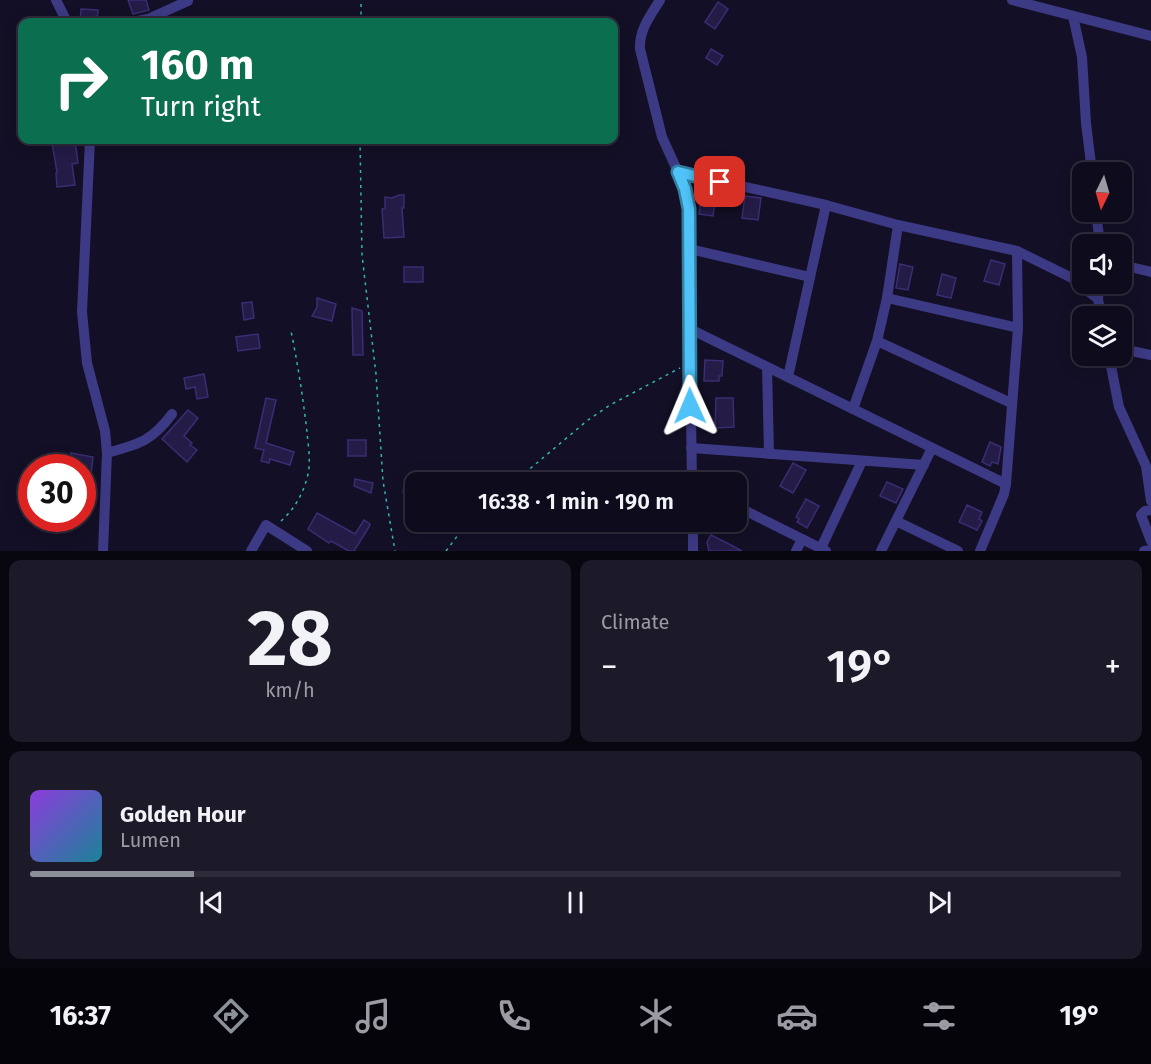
<!DOCTYPE html>
<meta charset="utf-8">
<style>
:root{--surface:#0e0b1c;--page:#1c1929;--text:#f1f3f6;--muted:#9b9ba3;--line:#2e2b3b;--accent:#8c9099}
body{margin:0;font-family:"Fira Sans",sans-serif;background:var(--page);color:var(--text);height:100vh;display:flex;flex-direction:column;font-size:22px;white-space:nowrap}
*{box-sizing:border-box;margin:0}
p{font-size:20px;color:var(--muted)}
.icon{flex:none;width:33px;height:33px;fill:none;stroke:currentColor;stroke-width:2;stroke-linecap:round;stroke-linejoin:round}
.map{position:relative;height:551px;overflow:hidden}
.details{display:flex;flex-direction:column;gap:9px;padding:9px;background:#08060f;flex:1}
.details>*{flex:none}
.hud{position:absolute;left:18px;top:18px;width:600px;height:126px;border-radius:12px;box-shadow:0 3px 15px #0003,0 0 0 2px var(--line);background:#0b6e4f;color:#fff;overflow:hidden}
.needle{width:39px;rotate:185deg}
.tools{position:absolute;left:1072px;top:162px;display:grid;gap:12px}
.tools a{display:grid;place-items:center;width:60px;height:60px;border-radius:12px;background:var(--surface);box-shadow:0 3px 15px #0003,0 0 0 2px var(--line);font-size:30px}
.speed{position:absolute;left:18px;top:454px;display:flex;gap:12px;font-size:30px;font-weight:700;text-align:center}
.speed>*{display:grid;place-content:center;width:78px;height:78px;border-radius:50%;background:var(--surface);box-shadow:0 3px 15px #0003,0 0 0 2px var(--line);line-height:1}
.speed .limit{border:9px solid #d22;background:#fff;color:#111}
.pin{position:absolute;display:grid;place-items:center;width:51px;height:51px;color:#fff;margin:-26px;border-radius:12px;box-shadow:0 3px 9px #0006}
.me{position:absolute;width:66px;margin:-33px;rotate:359deg;stroke-linejoin:round;filter:drop-shadow(0 0 4px #0008)}
.turn{display:flex;align-items:center;gap:21px;height:126px;padding:0 24px;font-size:27px}
.turn .icon{width:78px;height:78px;stroke-width:2.5}
.turn b{display:block;font-size:42px;line-height:51px}
.big{font-size:45px;font-weight:600;line-height:1.1}
.details .tile{flex:1;display:flex;flex-direction:column;justify-content:center;gap:9px;min-width:0;padding:0 21px;border-radius:12px;background:var(--page)}
.details .dial{align-items:center;gap:0}
.dial b{font-size:78px;line-height:1}
.song{display:flex;align-items:center;gap:18px}
.cover{width:72px;height:72px;border-radius:9px;background:linear-gradient(135deg,hsl(270 70% 55%),hsl(190 70% 35%))}
.played{height:6px;border-radius:3px;background:linear-gradient(90deg,var(--accent) 15%,var(--line) 15%)}
.keys{display:flex;justify-content:space-around;direction:ltr}
.heat{display:flex;justify-content:space-between;align-items:center;font-size:33px;direction:ltr}
.details .tiles{flex:1;display:grid;gap:9px;grid-template-columns:1fr 1fr}
.tile:last-child{grid-column:span 2}
.trip{position:absolute;left:405px;top:472px;width:342px;height:60px;border-radius:12px;background:var(--surface);box-shadow:0 3px 15px #0003,0 0 0 2px var(--line);font-weight:600;line-height:60px;text-align:center}
.menu{display:flex;height:96px;justify-content:space-around;align-items:center;background:#06040b;color:var(--muted)}
.menu .icon{width:42px;height:42px}
.menu .on{color:var(--accent)}
.menu b{font-size:27px;color:var(--text)}
.map>svg:first-child{display:block}
.building{fill:#241b47;stroke:#3b2d73;stroke-width:1.5}
.lines{fill:none;stroke-linecap:round;stroke-linejoin:round}
.path{stroke:#2fb8b0;stroke-width:1.5;stroke-dasharray:3 4.5;stroke-linecap:butt}
.minor{stroke:#3d3a85;stroke-width:10}
.route-casing{stroke:#337fa1;stroke-width:15}
.route{stroke:#4fc3f7;stroke-width:10}
</style>
<div class="map">
<svg width="1151" height="551" viewBox="0 0 1151 551">
<rect width="100%" height="100%" fill="#130f26"/>
<g class="building">
<path d="M 128,0 L 146,0 L 149,10 L 133,14 Z"/>
<path d="M 718,2 L 728,9 L 715,29 L 705,22 Z"/>
<path d="M 81,9 L 98,10 L 97,22 L 80,22 Z"/>
<path d="M 711,49 L 723,56 L 717,65 L 706,58 Z"/>
<path d="M 54,140 L 75,140 L 78,163 L 72,164 L 75,185 L 57,187 L 56,173 L 57,172 L 52,143 L 55,142 Z"/>
<path d="M 702,192 L 716,194 L 713,216 L 699,214 Z"/>
<path d="M 399,195 L 404,195 L 404,208 L 402,208 L 404,237 L 384,238 L 382,209 L 385,208 L 385,197 L 392,198 Z"/>
<path d="M 745,196 L 761,198 L 758,220 L 742,218 Z"/>
<path d="M 991,260 L 1005,264 L 999,285 L 984,281 Z"/>
<path d="M 900,264 L 913,267 L 908,290 L 896,288 Z"/>
<rect x="404" y="267" width="19" height="15"/>
<path d="M 942,274 L 956,278 L 951,298 L 937,295 Z"/>
<path d="M 317,298 L 336,304 L 332,321 L 312,316 L 317,307 Z"/>
<path d="M 252,302 L 254,318 L 244,320 L 242,303 Z"/>
<path d="M 352,308 L 362,311 L 363,355 L 353,355 Z"/>
<path d="M 258,334 L 260,348 L 238,351 L 236,337 Z"/>
<path d="M 705,360 L 723,361 L 722,376 L 719,376 L 719,381 L 704,381 Z"/>
<path d="M 204,374 L 208,397 L 197,399 L 195,387 L 186,389 L 184,378 Z"/>
<path d="M 266,398 L 276,400 L 266,443 L 294,452 L 290,465 L 270,459 L 269,463 L 261,461 L 264,450 L 255,448 Z"/>
<path d="M 716,398 L 733,398 L 734,427 L 715,428 Z"/>
<path d="M 188,410 L 198,418 L 184,436 L 192,443 L 190,445 L 197,450 L 187,462 L 162,439 Z"/>
<rect x="348" y="440" width="18" height="16"/>
<path d="M 990,442 L 1001,447 L 998,464 L 992,462 L 990,466 L 982,462 Z"/>
<path d="M 71,453 L 93,457 L 91,475 L 82,474 L 82,468 L 70,467 Z"/>
<path d="M 793,463 L 806,470 L 793,493 L 780,486 Z"/>
<path d="M 355,479 L 373,483 L 371,493 L 354,486 Z"/>
<path d="M 887,482 L 903,489 L 896,503 L 880,496 Z"/>
<path d="M 416,487 L 416,502 L 405,504 L 403,490 Z"/>
<path d="M 806,499 L 819,506 L 807,528 L 797,522 L 799,519 L 796,517 Z"/>
<path d="M 967,505 L 982,512 L 979,519 L 982,521 L 977,530 L 959,522 Z"/>
<path d="M 317,513 L 355,534 L 364,520 L 370,524 L 369,527 L 354,551 L 349,551 L 331,541 L 329,543 L 308,529 Z"/>
<path d="M 711,535 L 729,544 L 742,551 L 709,551 L 707,542 Z"/>
</g>
<g class="lines">
<g class="path">
<path d="M 361,22 L 361,0"/>
<path d="M 360,140 L 362,255 L 376,374 L 383,481 L 395,551"/>
<path d="M 513,483 L 588,420 L 610,405 L 680,368"/>
<path d="M 281,521 C 295,509 304,492 308,474 C 311,461 308,445 307,432 C 303,398 298,365 291,331"/>
<path d="M 446,551 L 468,522"/>
</g>
<g class="minor">
<path d="M 56,0 L 67,22"/>
<path d="M 660,0 C 650,16 639,30 640,49 L 662,137 L 683,183 L 688,201 L 692,483"/>
<path d="M 1012,0 L 1151,36"/>
<path d="M 1073,16 L 1082,57 L 1086,123 L 1092,172"/>
<path d="M 132,22 L 148,19 L 188,1"/>
<path d="M 90,140 L 82,312 L 87,363 L 105,431 L 107,453 L 103,551"/>
<path d="M 678,172 L 826,205 L 898,225 L 1017,251 L 1072,278 L 1098,299 L 1101,316"/>
<path d="M 1096,212 L 1100,244"/>
<path d="M 690,249 L 810,277"/>
<path d="M 1122,265 L 1151,272"/>
<path d="M 887,298 L 1018,328"/>
<path d="M 1098,299 L 1100,284"/>
<path d="M 690,329 L 1006,484"/>
<path d="M 877,341 L 1011,403"/>
<path d="M 1122,349 L 1151,355"/>
<path d="M 1109,356 L 1119,407 L 1146,466 L 1151,501"/>
<path d="M 767,367 L 769,454"/>
<path d="M 788,377 L 826,205"/>
<path d="M 853,409 L 877,341 L 887,298 L 898,225"/>
<path d="M 691,448 L 924,465"/>
<path d="M 107,453 C 139,444 152,441 172,414"/>
<path d="M 736,506 L 826,551"/>
<path d="M 1151,510 L 1145,511 L 1141,515 L 1151,541"/>
<path d="M 896,521 L 958,551"/>
<path d="M 693,522 L 693,551"/>
<path d="M 821,548 L 862,461"/>
<path d="M 251,551 L 266,525 L 307,551"/>
<path d="M 796,551 L 802,539"/>
<path d="M 881,551 L 932,448"/>
<path d="M 980,551 L 1004,494 L 1006,484 L 1018,328 L 1017,251"/>
<path d="M 1144,551 L 1151,550"/>
</g>
</g>
<g class="lines">
<defs>
<path id="route" d="M 690,406 L 689,209 L 685,189 L 678,172 L 720,182"/>
</defs>
<use href="#route" class="route-casing"/>
<use href="#route" class="route"/>
</g>
</svg>
<div class="tools">
<a><svg class="needle" viewBox="-14 -14 28 28"><path d="M0-13l5 13h-10z" fill="#e53935"/><path d="M0 13l5-13h-10z" fill="#9b9ba3"/></svg></a>
<a><svg class="icon" aria-label="sound" viewBox="0 0 24 24"><path d="M4 9h4l5-4v14l-5-4H4zM17 9q2 3 0 6"/></svg></a>
<a><svg class="icon" aria-label="layers" viewBox="0 0 24 24"><path d="M12 4l9 5-9 5-9-5zM3 14l9 5 9-5"/></svg></a>
</div>
<div class="speed"><div class="limit">30</div></div>
<div class="pin" style="left:720px;top:182px;background:#d93025"><svg class="icon" aria-label="arrive" viewBox="0 0 24 24"><path d="M6 21V4h12l-3 4 3 4H6"/></svg></div>
<svg class="me" style="left:690px;top:406px" viewBox="-20 -20 40 40"><path d="M0-17L14 15 0 8-14 15z" fill="#4fc3f7" stroke="#fff" stroke-width="4"/></svg>
<div class="trip">16:38 · 1 min · 190 m</div>
<div class="hud">
<div class="turn"><svg class="icon" aria-label="right" viewBox="0 0 24 24"><path d="M7 20v-9h11M14 6l5 5-5 5"/></svg><div><b>160 m</b>Turn right</div></div>
</div>
</div>
<section class="details">
<div class="tiles">
<div class="tile dial"><b>28</b><p>km/h</p></div>
<div class="tile"><p>Climate</p>
<div class="heat"><a>−</a><b class="big">19°</b><a>+</a></div>
</div>
<div class="tile">
<div class="song"><i class="cover"></i><div><b>Golden Hour</b><p>Lumen</p></div></div>
<div class="played"></div>
<div class="keys"><svg class="icon" aria-label="previous" viewBox="0 0 24 24"><path d="M18 5L8 12l10 7zM5 5v14"/></svg><svg class="icon" aria-label="pause" viewBox="0 0 24 24"><path d="M8 5v14M16 5v14"/></svg><svg class="icon" aria-label="next" viewBox="0 0 24 24"><path d="M6 5l10 7-10 7zM19 5v14"/></svg></div>
</div>
</div>
</section>
<nav class="menu">
<b>16:37</b>
<svg class="icon on" aria-label="directions" viewBox="0 0 24 24"><path d="M12 3l9 9-9 9-9-9zM9 14v-3h6M13 9l2 2-2 2"/></svg>
<svg class="icon" aria-label="music" viewBox="0 0 24 24"><path d="M9 18V5l10-2v13"/><circle cx="6" cy="18" r="3"/><circle cx="16" cy="16" r="3"/></svg>
<svg class="icon" aria-label="phone" viewBox="0 0 24 24"><path d="M5 4h4l2 5-3 2q2 4 5 5l2-3 5 2v4C11 20 4 13 5 4z"/></svg>
<svg class="icon" aria-label="climate" viewBox="0 0 24 24"><path d="M12 3v18M4 7l16 10M4 17L20 7"/></svg>
<svg class="icon" aria-label="car" viewBox="0 0 24 24"><path d="M5 17H2v-5l4-1 3-4h7l3 4 3 1v5h-3M9 17h6M6 11h13"/><circle cx="7" cy="17" r="2"/><circle cx="17" cy="17" r="2"/></svg>
<svg class="icon" aria-label="filters" viewBox="0 0 24 24"><path d="M4 7h16M4 17h16"/><circle cx="9" cy="7" r="2"/><circle cx="15" cy="17" r="2"/></svg>
<b>19°</b>
</nav>
